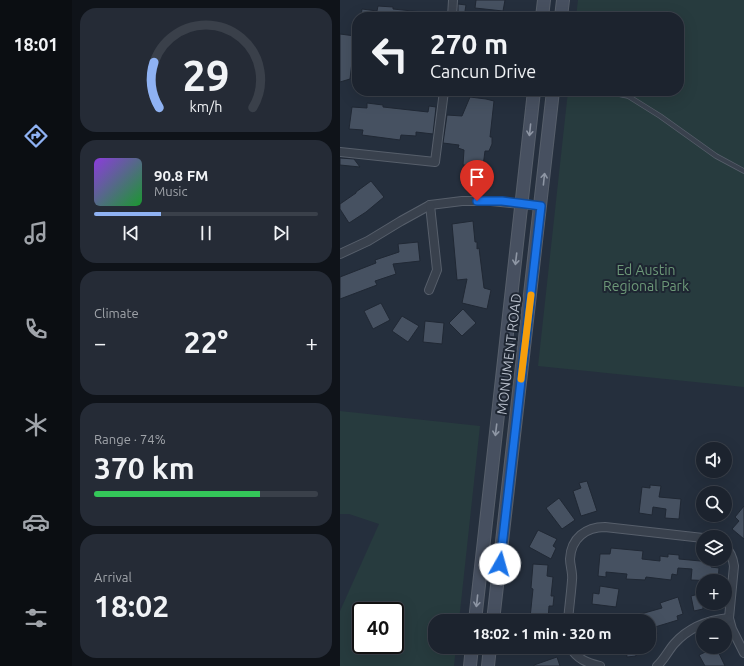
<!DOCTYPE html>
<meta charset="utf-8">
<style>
:root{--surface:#1c232e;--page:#252b36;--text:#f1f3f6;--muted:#a0a4aa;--line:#3a404a;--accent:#8fb2f3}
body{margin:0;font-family:Ubuntu,sans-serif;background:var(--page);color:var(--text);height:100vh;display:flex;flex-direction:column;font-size:15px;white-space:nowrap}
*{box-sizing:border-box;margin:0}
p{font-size:13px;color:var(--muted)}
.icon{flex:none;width:22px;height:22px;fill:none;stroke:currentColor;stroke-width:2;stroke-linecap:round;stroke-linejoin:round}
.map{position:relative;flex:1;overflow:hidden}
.details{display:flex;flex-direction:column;gap:8px;padding:8px;background:#0f1319;width:268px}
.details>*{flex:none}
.top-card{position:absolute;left:12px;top:12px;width:332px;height:84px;border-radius:16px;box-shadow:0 4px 16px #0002,0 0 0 1px var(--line);background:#1c232e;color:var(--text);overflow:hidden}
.controls{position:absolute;left:356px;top:442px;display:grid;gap:8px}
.controls a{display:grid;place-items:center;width:36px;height:36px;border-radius:50%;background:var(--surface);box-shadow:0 4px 16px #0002,0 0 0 1px var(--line);font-size:20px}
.speed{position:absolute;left:12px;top:602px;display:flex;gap:8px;font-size:20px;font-weight:700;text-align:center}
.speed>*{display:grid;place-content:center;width:52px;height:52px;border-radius:50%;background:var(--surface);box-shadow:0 4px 16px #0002,0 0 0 1px var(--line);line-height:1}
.speed .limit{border:2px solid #111;border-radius:6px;background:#fff;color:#111}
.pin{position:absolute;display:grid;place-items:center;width:34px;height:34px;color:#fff;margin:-41px -17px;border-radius:50% 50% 50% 0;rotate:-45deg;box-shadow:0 0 4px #0007}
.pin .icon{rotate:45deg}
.me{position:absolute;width:44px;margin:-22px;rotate:7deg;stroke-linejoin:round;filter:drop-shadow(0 0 3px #0008)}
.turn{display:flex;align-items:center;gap:14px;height:84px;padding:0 12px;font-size:18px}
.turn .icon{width:52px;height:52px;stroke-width:2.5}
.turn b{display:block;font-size:28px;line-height:34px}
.big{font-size:30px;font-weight:700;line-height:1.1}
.details .card{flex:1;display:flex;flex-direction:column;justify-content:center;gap:6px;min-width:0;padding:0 14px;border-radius:16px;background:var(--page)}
.details .dial{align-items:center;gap:0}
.dial svg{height:104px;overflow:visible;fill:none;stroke:var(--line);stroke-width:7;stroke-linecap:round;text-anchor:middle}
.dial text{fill:var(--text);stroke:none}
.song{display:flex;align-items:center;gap:12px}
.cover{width:48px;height:48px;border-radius:6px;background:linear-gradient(135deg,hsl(270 70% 55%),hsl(130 70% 35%))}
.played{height:4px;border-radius:2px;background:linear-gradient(90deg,var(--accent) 30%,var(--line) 30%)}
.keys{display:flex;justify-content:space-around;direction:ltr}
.heat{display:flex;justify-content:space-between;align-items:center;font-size:22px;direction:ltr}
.charge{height:6px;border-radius:3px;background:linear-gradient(90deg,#34c759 74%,var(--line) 0)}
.trip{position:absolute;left:88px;top:614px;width:228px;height:40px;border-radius:16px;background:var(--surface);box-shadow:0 4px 16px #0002,0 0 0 1px var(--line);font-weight:700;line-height:40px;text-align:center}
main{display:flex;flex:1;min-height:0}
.tab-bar{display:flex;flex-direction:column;width:72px;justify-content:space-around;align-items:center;background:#0b0e12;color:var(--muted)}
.tab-bar .icon{width:28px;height:28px}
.tab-bar .selected{color:var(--accent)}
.tab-bar b{font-size:18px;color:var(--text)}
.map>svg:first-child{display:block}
.green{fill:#273b3e;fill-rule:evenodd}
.building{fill:#465161;stroke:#202834}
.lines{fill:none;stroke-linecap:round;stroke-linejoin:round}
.lane-casing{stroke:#575f6b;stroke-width:5.5}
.street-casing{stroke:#575f6b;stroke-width:10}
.secondary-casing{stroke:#575f6b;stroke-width:14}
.lane{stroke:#39414d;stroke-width:4}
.street{stroke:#39414d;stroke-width:8}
.secondary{stroke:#475060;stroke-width:12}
.oneway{stroke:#8e96a4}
.route-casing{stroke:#114b97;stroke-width:10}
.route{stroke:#1a73e8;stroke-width:7}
.slow{stroke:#f59e0b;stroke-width:7}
.labels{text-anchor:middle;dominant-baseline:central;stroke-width:4;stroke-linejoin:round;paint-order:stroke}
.park-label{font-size:14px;fill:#6d9878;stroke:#1e2632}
.street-label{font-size:14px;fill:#b5bcc8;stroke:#1e2632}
</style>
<main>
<nav class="tab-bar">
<b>18:01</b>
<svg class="icon selected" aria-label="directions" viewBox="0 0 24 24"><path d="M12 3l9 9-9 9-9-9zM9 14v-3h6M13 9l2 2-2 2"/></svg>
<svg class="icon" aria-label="music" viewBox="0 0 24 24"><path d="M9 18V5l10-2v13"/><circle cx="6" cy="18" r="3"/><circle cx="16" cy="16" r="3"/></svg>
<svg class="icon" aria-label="phone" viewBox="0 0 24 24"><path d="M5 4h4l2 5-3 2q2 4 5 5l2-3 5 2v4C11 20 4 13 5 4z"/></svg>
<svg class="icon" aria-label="climate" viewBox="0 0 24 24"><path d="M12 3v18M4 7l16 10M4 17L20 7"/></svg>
<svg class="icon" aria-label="car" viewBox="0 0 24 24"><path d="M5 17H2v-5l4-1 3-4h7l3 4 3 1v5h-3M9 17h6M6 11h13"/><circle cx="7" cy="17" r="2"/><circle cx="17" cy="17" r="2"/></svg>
<svg class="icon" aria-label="filters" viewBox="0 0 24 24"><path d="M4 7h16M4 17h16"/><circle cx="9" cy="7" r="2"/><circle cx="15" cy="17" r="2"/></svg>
</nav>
<section class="details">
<div class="card dial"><svg viewBox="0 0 100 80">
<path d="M14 69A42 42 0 1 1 86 69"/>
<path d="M14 69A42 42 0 0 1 10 34" stroke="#8fb2f3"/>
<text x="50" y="56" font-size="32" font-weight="700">29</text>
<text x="50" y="72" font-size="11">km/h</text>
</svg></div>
<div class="card">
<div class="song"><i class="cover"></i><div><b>90.8 FM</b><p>Music</p></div></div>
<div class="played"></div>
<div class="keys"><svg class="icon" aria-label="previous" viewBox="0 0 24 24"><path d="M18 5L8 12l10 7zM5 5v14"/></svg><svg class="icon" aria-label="pause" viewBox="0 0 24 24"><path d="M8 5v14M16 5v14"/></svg><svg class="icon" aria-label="next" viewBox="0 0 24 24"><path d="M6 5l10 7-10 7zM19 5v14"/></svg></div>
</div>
<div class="card"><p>Climate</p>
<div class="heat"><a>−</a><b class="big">22°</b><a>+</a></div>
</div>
<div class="card"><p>Range · 74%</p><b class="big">370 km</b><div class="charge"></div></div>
<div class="card"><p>Arrival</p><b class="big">18:02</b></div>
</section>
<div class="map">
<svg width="404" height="666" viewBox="0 0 404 666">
<rect width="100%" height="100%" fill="#252f3d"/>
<g class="green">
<path d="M 238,0 L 404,0 L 404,387 L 198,366 L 228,91 L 339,91 L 339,17 L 236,17 Z"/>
<path d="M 0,411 L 140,426 L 119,621 L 95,621 L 95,647 L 116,647 L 114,666 L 0,666 L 0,611 L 39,524 L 9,514 L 0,514 ZM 21,611 L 55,611 L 55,645 L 21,645 Z"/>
</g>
<g class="building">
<path d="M 136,0 L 165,0 L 163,11 L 135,8 Z"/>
<path d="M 118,4 L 126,5 L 124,17 L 118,17 Z"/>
<path d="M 38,6 L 53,7 L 53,9 L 82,12 L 82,17 L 21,17 L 22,9 L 37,11 Z"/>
<path d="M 0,34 L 15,36 L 10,79 L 0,82 Z"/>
<path d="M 130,97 L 146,99 L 154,101 L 150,137 L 152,137 L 152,144 L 149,151 L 145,151 L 143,166 L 123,165 L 124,150 L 118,148 L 119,145 L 103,143 L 107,115 L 122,116 Z"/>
<path d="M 27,103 L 43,105 L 43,107 L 88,112 L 89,106 L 96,107 L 93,134 L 76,132 L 76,136 L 61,135 L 60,140 L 22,135 L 23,130 L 9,129 L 12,107 L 27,108 Z"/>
<path d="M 0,158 L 14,159 L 20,167 L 0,165 Z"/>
<path d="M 31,181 L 44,197 L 26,212 L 9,223 L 0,209 L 0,204 L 16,193 L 16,192 Z"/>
<path d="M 133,221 L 135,242 L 137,242 L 137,249 L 139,248 L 144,288 L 151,290 L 147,309 L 122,303 L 127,279 L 117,280 L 112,224 Z"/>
<path d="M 78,242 L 80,261 L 53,264 L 56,274 L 35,281 L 37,285 L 0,299 L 0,277 L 36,263 L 35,260 L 59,252 L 58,244 Z"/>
<path d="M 41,303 L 50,320 L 33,329 L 24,311 Z"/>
<path d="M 123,309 L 136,323 L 122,336 L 109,323 Z"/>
<path d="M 62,316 L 79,326 L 68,342 L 52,331 Z"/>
<path d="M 85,321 L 104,323 L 102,344 L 83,342 Z"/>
<path d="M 247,481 L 257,511 L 241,516 L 233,491 L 241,488 L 239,483 Z"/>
<path d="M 310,485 L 321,486 L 319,497 L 341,499 L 339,519 L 325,518 L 326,509 L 313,507 L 312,515 L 299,513 L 302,487 L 310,488 Z"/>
<path d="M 219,498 L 235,520 L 222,529 L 206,508 Z"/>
<path d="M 404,506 L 404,539 L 392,529 L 399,521 L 395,517 Z"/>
<path d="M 198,530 L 217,539 L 213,546 L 216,548 L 211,559 L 189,547 Z"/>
<path d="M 271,548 L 303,551 L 302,559 L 320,561 L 320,556 L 328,557 L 328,554 L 339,555 L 339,559 L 371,562 L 371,567 L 379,568 L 378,581 L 351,580 L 352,569 L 338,568 L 337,575 L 332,574 L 331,580 L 306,577 L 305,580 L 286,579 L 287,574 L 266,572 L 266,577 L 258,576 L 260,554 L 270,554 Z"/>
<path d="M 193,564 L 208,565 L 207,576 L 213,577 L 211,596 L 214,596 L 213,606 L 209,606 L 208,620 L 190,618 L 193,589 L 191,588 Z"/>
<path d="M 260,586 L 279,589 L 276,607 L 252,604 L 253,593 L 259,594 Z"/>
<path d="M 363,593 L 363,609 L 354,611 L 351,596 Z"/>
<path d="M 338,597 L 343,614 L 337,616 L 338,620 L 315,627 L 317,634 L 309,636 L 309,621 L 284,621 L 283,619 L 322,608 L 320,603 Z"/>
<path d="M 286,647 L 295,647 L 296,656 L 287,657 Z"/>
<path d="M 376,647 L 385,666 L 365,666 L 359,655 Z"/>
<path d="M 217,657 L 220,666 L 194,666 L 194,665 Z"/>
</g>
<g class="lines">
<defs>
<path id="lane" d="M 264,91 L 288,96 L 320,116 L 376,156 L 404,171"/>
<g id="street">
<path d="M 112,17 L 113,0"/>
<path d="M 0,152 L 95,162 L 104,91"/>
<path d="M 0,254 L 28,241 L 61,221 L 90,205 L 122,201 L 151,201 L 201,206"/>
<path d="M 89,290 L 97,270 L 90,205"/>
<path d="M 385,547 C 390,551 393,559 394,566 L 389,618 L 392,629 L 404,653"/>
<path d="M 228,621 C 229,608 231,594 232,580 C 233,573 230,566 230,559 C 231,538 246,527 265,527 L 363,538"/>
<path d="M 230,647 C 237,659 247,663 260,666"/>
<path d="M 317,666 C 324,660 328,651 334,644 C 348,628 368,620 389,618"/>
</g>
<g id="secondary">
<path d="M 202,17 L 204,0"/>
<path d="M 221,17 L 223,0"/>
<path d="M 135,621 L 194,91"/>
<path d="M 153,621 L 213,91"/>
<path d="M 130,666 L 132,647"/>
<path d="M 148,666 L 150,647"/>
</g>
</defs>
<use href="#lane" class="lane-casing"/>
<use href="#street" class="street-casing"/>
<use href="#secondary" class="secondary-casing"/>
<use href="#lane" class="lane"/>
<use href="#street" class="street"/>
<use href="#secondary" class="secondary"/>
</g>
<defs><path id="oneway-shaft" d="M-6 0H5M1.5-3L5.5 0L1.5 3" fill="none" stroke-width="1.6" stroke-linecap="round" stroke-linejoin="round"/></defs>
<g class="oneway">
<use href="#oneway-shaft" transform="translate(190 130) rotate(96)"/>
<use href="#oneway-shaft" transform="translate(204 179) rotate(-84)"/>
<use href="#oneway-shaft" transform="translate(176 259) rotate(97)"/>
<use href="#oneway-shaft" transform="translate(156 430) rotate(97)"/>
<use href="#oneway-shaft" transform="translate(137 601) rotate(96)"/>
</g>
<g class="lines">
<defs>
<path id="route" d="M 137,201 L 162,201 L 201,206 L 160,564"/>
</defs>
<use href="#route" class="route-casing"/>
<use href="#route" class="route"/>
<path class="slow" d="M 181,379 L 191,295"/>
</g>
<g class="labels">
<g class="park-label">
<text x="306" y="270">Ed Austin<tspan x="306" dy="16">Regional Park</tspan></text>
</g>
<g class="street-label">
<text transform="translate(169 354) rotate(-83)">MONUMENT ROAD</text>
</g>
</g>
</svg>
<div class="controls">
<a><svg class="icon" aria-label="sound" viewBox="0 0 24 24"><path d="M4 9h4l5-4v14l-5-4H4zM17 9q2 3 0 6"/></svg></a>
<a><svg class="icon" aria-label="search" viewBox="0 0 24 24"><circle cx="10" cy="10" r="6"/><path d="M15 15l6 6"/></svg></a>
<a><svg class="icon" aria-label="layers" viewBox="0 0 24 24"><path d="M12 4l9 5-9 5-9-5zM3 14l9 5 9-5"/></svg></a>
<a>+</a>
<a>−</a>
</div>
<div class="speed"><div class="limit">40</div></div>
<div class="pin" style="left:137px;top:201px;background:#d93025"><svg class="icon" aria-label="arrive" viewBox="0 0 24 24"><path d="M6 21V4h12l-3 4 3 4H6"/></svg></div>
<svg class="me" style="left:160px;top:564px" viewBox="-20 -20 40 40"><circle r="19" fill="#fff"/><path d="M0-13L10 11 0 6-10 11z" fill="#1a73e8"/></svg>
<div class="trip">18:02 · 1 min · 320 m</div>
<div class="top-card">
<div class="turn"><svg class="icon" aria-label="left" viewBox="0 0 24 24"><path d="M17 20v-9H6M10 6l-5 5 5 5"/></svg><div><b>270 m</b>Cancun Drive</div></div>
</div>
</div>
</main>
